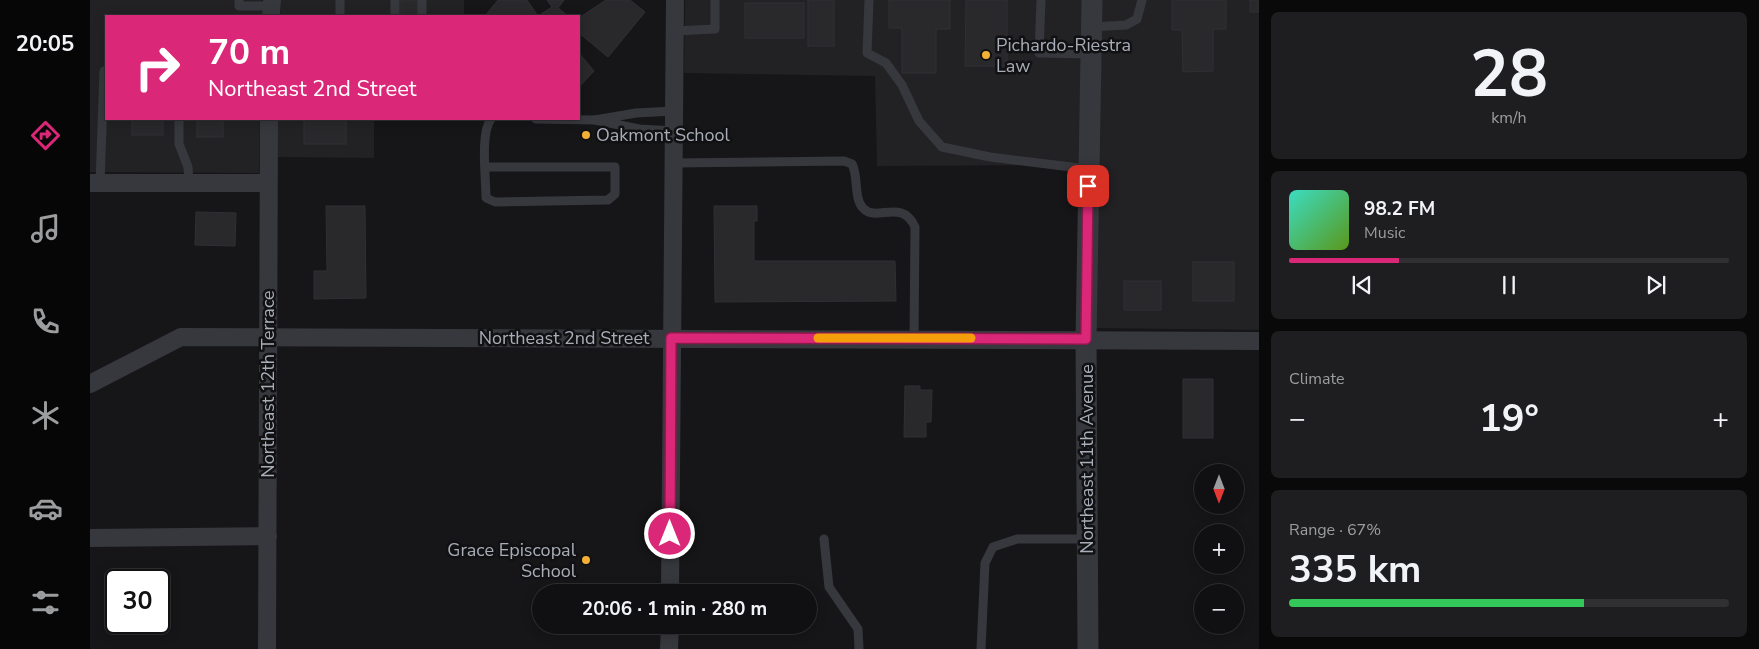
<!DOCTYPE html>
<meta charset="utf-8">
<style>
:root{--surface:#101012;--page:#1e1e20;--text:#f1f3f6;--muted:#9c9d9f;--line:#303032;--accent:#db2777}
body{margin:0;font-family:"Nunito Sans",sans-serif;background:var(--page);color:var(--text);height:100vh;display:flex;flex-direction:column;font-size:19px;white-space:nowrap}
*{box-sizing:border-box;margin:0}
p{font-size:16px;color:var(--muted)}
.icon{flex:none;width:28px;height:28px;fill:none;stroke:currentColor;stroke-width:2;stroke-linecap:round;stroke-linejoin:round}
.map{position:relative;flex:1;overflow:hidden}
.panel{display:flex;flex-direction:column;gap:12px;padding:12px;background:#09090a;width:500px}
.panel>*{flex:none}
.top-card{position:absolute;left:15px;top:15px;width:475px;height:105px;border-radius:0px;box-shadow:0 2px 12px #0003,0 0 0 1px var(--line);background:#db2777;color:#fff;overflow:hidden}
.needle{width:32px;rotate:180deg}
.fabs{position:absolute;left:1104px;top:464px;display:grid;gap:10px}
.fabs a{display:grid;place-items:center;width:50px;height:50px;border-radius:50%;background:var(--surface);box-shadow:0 2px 12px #0003,0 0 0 1px var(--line);font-size:25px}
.speed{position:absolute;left:15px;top:569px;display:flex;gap:10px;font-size:25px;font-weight:700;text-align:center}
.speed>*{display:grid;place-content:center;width:65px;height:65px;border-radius:50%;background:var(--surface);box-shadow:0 2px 12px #0003,0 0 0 1px var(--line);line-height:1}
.speed .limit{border:2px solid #111;border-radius:8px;background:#fff;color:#111}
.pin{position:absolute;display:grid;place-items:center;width:42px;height:42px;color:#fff;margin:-21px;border-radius:10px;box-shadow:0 2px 8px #0006}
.me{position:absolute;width:55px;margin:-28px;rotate:0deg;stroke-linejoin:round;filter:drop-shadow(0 0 4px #0008)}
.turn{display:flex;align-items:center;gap:18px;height:105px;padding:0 20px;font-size:22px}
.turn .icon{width:65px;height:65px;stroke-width:2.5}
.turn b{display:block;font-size:35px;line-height:42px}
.big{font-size:38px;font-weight:700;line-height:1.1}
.panel .card{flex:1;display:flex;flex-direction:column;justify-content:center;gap:8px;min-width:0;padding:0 18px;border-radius:8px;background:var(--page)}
.panel .dial{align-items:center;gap:0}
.dial b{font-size:65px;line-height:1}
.song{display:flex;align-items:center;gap:15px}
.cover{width:60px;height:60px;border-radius:8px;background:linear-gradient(135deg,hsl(170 70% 55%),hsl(90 70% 35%))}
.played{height:5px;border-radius:2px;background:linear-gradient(90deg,var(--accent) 25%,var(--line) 25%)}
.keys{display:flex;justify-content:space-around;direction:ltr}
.heat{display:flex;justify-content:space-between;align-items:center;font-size:28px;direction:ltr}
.charge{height:8px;border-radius:4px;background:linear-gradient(90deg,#34c759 67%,var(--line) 0)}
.trip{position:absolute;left:442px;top:584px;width:285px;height:50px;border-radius:25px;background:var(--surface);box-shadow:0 2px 12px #0003,0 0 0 1px var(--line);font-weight:700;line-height:50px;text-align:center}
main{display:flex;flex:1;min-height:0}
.menu{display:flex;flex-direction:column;width:90px;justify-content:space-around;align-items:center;background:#060607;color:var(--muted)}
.menu .icon{width:35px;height:35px}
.menu .current{color:var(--accent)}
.menu b{font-size:22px;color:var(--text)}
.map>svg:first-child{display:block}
.built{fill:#222225}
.building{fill:#29292c;stroke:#303034}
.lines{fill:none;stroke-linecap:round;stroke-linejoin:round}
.service{stroke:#37383d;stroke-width:9}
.minor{stroke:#37383d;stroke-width:18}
.tertiary{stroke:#37383d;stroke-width:21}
.route-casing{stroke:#8e194d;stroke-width:12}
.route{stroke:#db2777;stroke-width:9}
.slow{stroke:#f59e0b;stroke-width:9}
.poi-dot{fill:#f2b134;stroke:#111113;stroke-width:2}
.labels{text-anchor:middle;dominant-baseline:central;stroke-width:5;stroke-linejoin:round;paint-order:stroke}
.poi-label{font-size:18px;fill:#a8adb8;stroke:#111113;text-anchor:start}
.street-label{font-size:18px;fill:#a8adb8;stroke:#111113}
</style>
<main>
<nav class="menu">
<b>20:05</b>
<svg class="icon current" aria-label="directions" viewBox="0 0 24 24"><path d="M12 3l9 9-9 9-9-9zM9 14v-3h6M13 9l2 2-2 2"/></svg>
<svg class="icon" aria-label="music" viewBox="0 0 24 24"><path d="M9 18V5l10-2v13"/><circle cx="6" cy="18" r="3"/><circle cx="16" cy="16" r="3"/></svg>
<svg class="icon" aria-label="phone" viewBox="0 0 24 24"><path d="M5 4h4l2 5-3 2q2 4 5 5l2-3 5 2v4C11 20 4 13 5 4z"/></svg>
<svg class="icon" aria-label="climate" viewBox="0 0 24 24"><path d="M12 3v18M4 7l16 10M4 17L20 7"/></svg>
<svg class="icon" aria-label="car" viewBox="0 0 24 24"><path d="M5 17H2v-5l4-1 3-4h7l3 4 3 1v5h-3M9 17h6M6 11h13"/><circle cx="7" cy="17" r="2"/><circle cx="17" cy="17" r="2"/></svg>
<svg class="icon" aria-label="filters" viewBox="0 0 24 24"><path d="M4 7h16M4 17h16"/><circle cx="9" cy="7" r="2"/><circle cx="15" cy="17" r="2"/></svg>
</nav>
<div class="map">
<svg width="1169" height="649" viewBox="0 0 1169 649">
<rect width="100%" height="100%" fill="#161618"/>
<g class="built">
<path d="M 0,0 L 172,0 L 172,16 L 16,16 L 16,119 L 170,119 L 169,173 L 0,172 Z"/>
<rect x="191" y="0" width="183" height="16"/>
<path d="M 595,0 L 992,0 L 990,165 L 787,166 L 785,76 L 594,73 Z"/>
<path d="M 1011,0 L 1169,0 L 1169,330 L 1005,328 Z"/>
<path d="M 188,119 L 284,119 L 284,158 L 188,157 Z"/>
</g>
<g class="building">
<rect x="311" y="0" width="17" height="16"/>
<path d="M 408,0 L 437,0 L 448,16 L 462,7 L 457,0 L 474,0 L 468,8 L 478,16 L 395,16 Z"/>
<path d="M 516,0 L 540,0 L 555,12 L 518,57 L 489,33 L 489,18 Z"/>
<rect x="718" y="0" width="26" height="46"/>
<path d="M 799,0 L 860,0 L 860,29 L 846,29 L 846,73 L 812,73 L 812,28 L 799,28 Z"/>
<path d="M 876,0 L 917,0 L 917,66 L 875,66 Z"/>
<path d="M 1082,0 L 1136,0 L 1136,29 L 1123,29 L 1123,71 L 1093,72 L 1092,30 L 1082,30 Z"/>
<rect x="1160" y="0" width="9" height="12"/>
<rect x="655" y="3" width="59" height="35"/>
<path d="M 489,53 L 504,71 L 489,87 Z"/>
<rect x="42" y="119" width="31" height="16"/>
<rect x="107" y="119" width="26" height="18"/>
<rect x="214" y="120" width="42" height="24"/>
<path d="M 236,206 L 275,206 L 276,298 L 224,299 L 224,271 L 237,271 Z"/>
<path d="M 624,206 L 667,206 L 667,221 L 664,221 L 664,261 L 805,261 L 806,301 L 625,302 Z"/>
<path d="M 106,212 L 146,213 L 145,246 L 105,245 Z"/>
<rect x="1103" y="262" width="41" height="39"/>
<rect x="1034" y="281" width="37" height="29"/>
<rect x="1093" y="379" width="30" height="59"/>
<path d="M 815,386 L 830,386 L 830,390 L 842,390 L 841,422 L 836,422 L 836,437 L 814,437 Z"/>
</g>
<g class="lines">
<g class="service">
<path d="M 149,0 L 149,6 L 182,6"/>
<path d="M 332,0 L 332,16"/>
<path d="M 779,0 L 777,53 L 796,63 L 812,85 L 829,121 L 852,147 L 900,157 L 998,169"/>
<path d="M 951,0 L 949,53 L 1001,54"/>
<path d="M 250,16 L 250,0"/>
<path d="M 305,16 L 305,0"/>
<path d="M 1002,27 L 1036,25 L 1047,19 L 1052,0"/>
<path d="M 585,31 L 625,29 L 625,0"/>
<path d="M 89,119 L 89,144 L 98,167 L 99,183"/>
<path d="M 446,119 L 505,120"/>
<path d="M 584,131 L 549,129 L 505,120 L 546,113 L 584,111"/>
<path d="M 583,163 L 754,161 L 762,164 C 769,177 763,199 774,209 C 787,222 812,198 825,227 L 824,338"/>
<path d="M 396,167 L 525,167 L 525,194 L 518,200 L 405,202 L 396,198 C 396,178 390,133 401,119"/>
<path d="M 10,183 L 14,71"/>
<path d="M 734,539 L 739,587 L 768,629 L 769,649"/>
<path d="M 891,649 L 895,563 L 903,547 L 927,539 L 997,539"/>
</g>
<g class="minor">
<path d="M 181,16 L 182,0"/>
<path d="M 0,183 L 178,183"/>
<path d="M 0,384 L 91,337 L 1169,341"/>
<path d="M 0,538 L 178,536"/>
<path d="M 580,592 L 585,0"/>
<path d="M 177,649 L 179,119"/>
<path d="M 579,649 L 580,625"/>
</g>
<path class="tertiary" d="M 998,649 L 996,339 L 1002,0"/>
</g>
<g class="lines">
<defs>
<path id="route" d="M 580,534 L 581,338 L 996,339 L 998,186"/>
</defs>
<use href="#route" class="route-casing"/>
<use href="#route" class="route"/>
<path class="slow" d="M 728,338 L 881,338"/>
</g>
<g class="poi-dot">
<circle cx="896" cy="55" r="5"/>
<circle cx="496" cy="135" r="5"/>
<circle cx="496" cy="560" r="5"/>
</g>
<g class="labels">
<g class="poi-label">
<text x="906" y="45">Pichardo-Riestra<tspan x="906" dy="21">Law</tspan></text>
<text x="506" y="135">Oakmont School</text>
<text x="486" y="550" text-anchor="end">Grace Episcopal<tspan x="486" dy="21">School</tspan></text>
</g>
<g class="street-label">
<text x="474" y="338">Northeast 2nd Street</text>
<text transform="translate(178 384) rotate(-90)">Northeast 12th Terrace</text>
<text transform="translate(997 459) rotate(-90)">Northeast 11th Avenue</text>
</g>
</g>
</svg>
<div class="fabs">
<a><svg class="needle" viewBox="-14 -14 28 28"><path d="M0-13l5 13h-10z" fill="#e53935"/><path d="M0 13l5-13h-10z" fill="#9c9d9f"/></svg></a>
<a>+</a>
<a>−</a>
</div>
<div class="speed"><div class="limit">30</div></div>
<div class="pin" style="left:998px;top:186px;background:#d93025"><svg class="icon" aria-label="arrive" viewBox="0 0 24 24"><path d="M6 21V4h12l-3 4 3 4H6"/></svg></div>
<svg class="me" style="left:580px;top:534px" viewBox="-20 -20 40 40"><circle r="17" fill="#db2777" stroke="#fff" stroke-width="3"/><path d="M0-11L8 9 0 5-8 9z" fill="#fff"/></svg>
<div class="trip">20:06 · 1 min · 280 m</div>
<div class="top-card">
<div class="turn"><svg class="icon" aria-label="right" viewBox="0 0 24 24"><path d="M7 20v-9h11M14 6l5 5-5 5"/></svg><div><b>70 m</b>Northeast 2nd Street</div></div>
</div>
</div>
<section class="panel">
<div class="card dial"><b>28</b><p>km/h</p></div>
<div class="card">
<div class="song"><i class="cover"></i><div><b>98.2 FM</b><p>Music</p></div></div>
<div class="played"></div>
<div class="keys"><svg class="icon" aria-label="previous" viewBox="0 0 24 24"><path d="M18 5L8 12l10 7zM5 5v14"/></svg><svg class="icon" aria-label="pause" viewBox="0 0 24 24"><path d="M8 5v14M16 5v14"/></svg><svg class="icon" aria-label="next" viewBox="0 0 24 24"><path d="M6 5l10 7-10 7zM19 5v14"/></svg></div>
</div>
<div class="card"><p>Climate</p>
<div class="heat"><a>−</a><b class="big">19°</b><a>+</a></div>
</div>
<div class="card"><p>Range · 67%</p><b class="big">335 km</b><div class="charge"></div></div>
</section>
</main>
